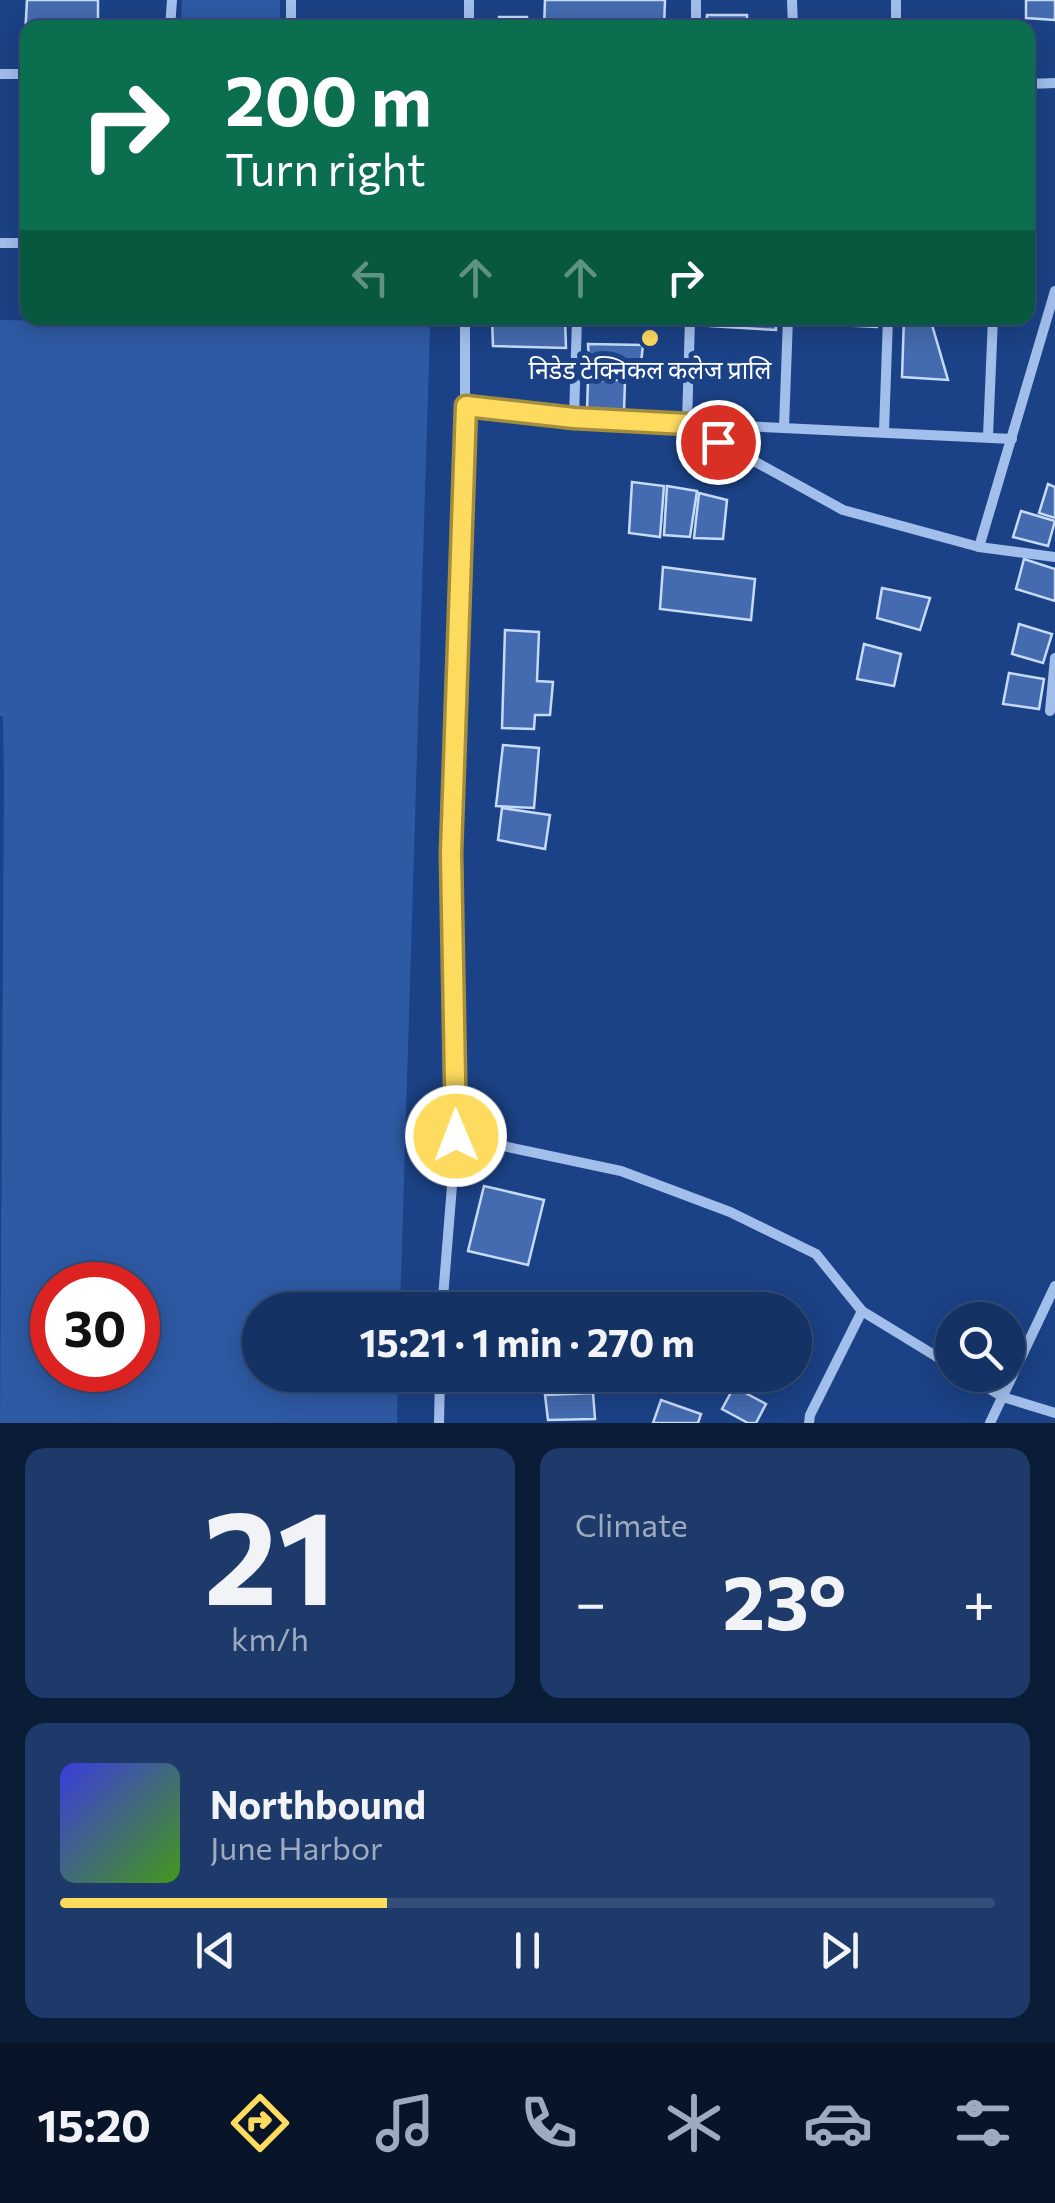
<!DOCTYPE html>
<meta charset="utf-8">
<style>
:root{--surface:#143264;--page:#1d3a6a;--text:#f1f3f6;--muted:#9daabf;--line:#334d78;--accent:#fddb5f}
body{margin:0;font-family:Commissioner,"Noto Sans Devanagari",sans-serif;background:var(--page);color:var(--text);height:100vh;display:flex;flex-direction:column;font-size:38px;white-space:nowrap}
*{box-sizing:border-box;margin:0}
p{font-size:32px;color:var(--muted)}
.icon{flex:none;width:55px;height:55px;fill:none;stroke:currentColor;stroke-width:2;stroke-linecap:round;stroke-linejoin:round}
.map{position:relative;height:1423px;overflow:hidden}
.details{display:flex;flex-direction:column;gap:25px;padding:25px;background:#0b1c37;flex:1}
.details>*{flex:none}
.banner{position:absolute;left:20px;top:20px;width:1015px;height:305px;border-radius:20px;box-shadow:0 5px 25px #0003,0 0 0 2px var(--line);background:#0b6e4f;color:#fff;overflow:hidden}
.buttons{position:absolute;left:935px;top:1302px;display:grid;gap:20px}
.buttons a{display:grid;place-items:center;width:90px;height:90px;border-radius:50%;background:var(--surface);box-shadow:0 5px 25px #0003,0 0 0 2px var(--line);font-size:50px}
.speed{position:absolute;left:30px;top:1262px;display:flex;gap:20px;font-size:50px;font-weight:700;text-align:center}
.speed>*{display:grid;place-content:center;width:130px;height:130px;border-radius:50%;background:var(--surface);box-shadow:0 5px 25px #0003,0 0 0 2px var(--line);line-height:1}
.speed .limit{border:15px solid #d22;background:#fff;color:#111}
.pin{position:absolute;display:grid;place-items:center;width:85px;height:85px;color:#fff;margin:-42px;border:5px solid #fff;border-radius:50%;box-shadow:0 2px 10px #0007}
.me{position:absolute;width:110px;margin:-55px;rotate:359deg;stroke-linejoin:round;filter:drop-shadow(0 0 8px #0008)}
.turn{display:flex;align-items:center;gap:35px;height:210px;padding:0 40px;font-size:45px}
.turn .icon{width:130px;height:130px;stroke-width:2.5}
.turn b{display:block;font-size:70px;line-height:85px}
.lanes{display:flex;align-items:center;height:95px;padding:0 40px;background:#0003;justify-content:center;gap:50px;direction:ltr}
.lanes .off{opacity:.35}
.big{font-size:75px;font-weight:700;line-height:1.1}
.details .card{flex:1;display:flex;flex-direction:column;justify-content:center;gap:15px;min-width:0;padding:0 35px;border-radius:20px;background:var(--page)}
.details .dial{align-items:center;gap:0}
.dial b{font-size:130px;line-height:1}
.song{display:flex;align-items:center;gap:30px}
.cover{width:120px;height:120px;border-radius:15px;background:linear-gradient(135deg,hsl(240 70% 55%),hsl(100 70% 35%))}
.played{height:10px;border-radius:5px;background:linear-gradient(90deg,var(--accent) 35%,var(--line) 35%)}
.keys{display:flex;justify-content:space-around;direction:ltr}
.heat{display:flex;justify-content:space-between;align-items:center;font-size:55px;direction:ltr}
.details .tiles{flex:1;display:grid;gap:25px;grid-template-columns:1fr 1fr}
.card:last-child{grid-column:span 2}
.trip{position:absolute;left:242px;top:1292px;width:570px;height:100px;border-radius:50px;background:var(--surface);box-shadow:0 5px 25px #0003,0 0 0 2px var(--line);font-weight:700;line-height:100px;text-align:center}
.dock{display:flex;height:160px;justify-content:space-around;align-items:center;background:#081428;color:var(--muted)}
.dock .icon{width:70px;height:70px}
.dock .on{color:var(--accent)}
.dock b{font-size:45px;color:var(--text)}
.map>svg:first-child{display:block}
.green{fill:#2e5aa4;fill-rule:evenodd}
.building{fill:#446baf;stroke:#c7daf8;stroke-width:2.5}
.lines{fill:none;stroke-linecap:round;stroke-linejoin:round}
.minor{stroke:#a2beeb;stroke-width:10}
.route-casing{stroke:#a48e3e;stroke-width:25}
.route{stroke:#fddb5f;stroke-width:18}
.poi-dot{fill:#fddb5f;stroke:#1b4286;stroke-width:4}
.labels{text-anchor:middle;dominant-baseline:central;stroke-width:10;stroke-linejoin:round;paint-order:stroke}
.poi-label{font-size:25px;fill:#fff;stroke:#1b4286}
</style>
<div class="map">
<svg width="1055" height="1423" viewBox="0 0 1055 1423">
<rect width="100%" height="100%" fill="#1b4286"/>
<g class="green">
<path d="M 182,0 L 280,0 L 280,27 L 181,27 Z"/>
<path d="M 0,320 L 430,327 L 400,1310 L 260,1310 L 260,1375 L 398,1375 L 397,1423 L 0,1423 L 4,779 L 3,717 L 0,716 ZM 52,1285 L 138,1285 L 138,1370 L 52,1370 Z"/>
</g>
<g class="building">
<path d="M 27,0 L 98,0 L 98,28 L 28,28 L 28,55 L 24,55 Z"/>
<path d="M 545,0 L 665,0 L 664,28 L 544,28 Z"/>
<path d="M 1026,0 L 1055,0 L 1055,20 L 1026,18 Z"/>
<path d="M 707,15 L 747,15 L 747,28 L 706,28 Z"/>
<path d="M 499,17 L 527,17 L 527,28 L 500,28 Z"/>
<path d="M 492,318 L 565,318 L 566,348 L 493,346 Z"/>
<path d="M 710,318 L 776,318 L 776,330 L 710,326 Z"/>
<path d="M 797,318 L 878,318 L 877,327 L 797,323 Z"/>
<path d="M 904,318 L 930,318 L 948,380 L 902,377 Z"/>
<path d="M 588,344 L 643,345 L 641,363 L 589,361 Z"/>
<path d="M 588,380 L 625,380 L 624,412 L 587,410 Z"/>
<path d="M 632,482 L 664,486 L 660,537 L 629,533 Z"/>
<path d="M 1048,484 L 1055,487 L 1055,518 L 1039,513 Z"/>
<path d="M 667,486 L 697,491 L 690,537 L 664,535 Z"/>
<path d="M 699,493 L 727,500 L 723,539 L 694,538 Z"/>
<path d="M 1021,511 L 1055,521 L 1048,546 L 1013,537 Z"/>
<path d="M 1024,559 L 1055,569 L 1055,601 L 1016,589 Z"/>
<path d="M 663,567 L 755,579 L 751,620 L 660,609 Z"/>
<path d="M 882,588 L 930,598 L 920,630 L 877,618 Z"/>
<path d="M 1019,624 L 1052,634 L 1043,663 L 1012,654 Z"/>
<path d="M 505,630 L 539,632 L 537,681 L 553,682 L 550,715 L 535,715 L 534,729 L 502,728 Z"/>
<path d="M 864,644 L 901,654 L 894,686 L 857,679 Z"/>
<path d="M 1009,673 L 1044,679 L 1039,709 L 1003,704 Z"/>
<path d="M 503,745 L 539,748 L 534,808 L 496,806 Z"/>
<path d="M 502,808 L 550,815 L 545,849 L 498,840 Z"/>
<path d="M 484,1186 L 544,1200 L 528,1265 L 468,1251 Z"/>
<path d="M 734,1387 L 766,1404 L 756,1423 L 748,1423 L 722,1409 Z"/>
<path d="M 593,1393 L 595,1419 L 548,1420 L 545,1395 Z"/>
<path d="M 661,1400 L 701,1414 L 698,1423 L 653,1423 Z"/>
</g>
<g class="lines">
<g class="minor">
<path d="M 792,0 L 793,28"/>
<path d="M 170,28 L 172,0"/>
<path d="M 291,28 L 291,0"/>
<path d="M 469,28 L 469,0"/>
<path d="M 696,28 L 696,0"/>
<path d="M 896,28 L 896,0"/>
<path d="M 0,74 L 28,74"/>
<path d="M 1028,84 L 1055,83"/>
<path d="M 0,243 L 28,243"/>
<path d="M 690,318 L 687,424 L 843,510 L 979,547 L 1055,557"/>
<path d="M 465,406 L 574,418 L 1012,439"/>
<path d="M 574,418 L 577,318"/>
<path d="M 784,427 L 788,318"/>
<path d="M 884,431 L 888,318"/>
<path d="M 988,436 L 993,318"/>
<path d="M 979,547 L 1055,291"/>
<path d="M 1050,711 L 1055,658"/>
<path d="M 456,1136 L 621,1171 L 730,1212 L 816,1254 L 862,1311 L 952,1366"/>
<path d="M 442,1310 L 456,1136 L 451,853 L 465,406 L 465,318"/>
<path d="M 967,1375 L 1003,1397 L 1055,1413"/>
<path d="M 439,1423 L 440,1375"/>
<path d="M 809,1423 L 810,1415 L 862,1311"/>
<path d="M 990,1423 L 1055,1286"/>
</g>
</g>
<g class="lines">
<defs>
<path id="route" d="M 456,1136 L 451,853 L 466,406 L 574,418 L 687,424 L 718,442"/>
</defs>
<use href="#route" class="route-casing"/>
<use href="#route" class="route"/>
</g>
<circle class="poi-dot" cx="650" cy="338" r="10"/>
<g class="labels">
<g class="poi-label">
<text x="650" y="369">निडेड टेक्निकल कलेज प्रालि</text>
</g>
</g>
</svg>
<div class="buttons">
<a><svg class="icon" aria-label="search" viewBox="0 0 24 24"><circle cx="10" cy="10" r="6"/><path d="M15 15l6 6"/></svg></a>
</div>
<div class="speed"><div class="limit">30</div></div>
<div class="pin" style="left:718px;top:442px;background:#d93025"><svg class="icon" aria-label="arrive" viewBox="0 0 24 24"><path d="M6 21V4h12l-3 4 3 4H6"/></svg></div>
<svg class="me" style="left:456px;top:1136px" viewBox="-20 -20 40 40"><circle r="17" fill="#fddb5f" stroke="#fff" stroke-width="3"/><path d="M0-11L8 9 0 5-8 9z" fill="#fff"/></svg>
<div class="trip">15:21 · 1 min · 270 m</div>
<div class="banner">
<div class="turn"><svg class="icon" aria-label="right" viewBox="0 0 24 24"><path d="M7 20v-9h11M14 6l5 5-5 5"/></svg><div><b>200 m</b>Turn right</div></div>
<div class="lanes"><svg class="icon off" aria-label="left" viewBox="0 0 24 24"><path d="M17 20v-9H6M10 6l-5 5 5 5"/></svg><svg class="icon off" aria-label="ahead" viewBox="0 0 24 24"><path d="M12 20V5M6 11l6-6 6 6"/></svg><svg class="icon off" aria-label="ahead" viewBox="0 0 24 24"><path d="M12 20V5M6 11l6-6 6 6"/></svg><svg class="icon" aria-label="right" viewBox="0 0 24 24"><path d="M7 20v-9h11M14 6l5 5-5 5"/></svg></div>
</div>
</div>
<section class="details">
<div class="tiles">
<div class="card dial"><b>21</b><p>km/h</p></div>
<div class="card"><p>Climate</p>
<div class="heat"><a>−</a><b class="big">23°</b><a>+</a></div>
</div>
<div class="card">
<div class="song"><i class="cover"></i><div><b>Northbound</b><p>June Harbor</p></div></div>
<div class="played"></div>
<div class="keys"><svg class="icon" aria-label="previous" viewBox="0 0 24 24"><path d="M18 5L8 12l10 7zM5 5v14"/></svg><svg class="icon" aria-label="pause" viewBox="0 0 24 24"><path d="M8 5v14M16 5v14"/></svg><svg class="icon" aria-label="next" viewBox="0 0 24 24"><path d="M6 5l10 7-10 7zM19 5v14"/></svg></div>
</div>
</div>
</section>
<nav class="dock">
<b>15:20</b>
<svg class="icon on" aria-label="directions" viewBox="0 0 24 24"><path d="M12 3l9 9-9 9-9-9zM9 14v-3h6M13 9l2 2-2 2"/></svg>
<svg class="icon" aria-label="music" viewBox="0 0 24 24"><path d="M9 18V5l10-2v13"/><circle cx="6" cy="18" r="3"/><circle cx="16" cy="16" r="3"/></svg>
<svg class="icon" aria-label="phone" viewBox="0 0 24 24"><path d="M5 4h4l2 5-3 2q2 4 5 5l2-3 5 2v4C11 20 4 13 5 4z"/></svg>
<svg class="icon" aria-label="climate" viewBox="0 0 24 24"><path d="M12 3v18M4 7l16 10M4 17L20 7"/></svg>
<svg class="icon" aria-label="car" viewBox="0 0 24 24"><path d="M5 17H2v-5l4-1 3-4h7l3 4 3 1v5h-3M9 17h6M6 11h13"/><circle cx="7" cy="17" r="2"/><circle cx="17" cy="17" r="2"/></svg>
<svg class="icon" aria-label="filters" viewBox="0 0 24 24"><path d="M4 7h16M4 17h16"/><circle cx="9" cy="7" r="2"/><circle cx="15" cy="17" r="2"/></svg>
</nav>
